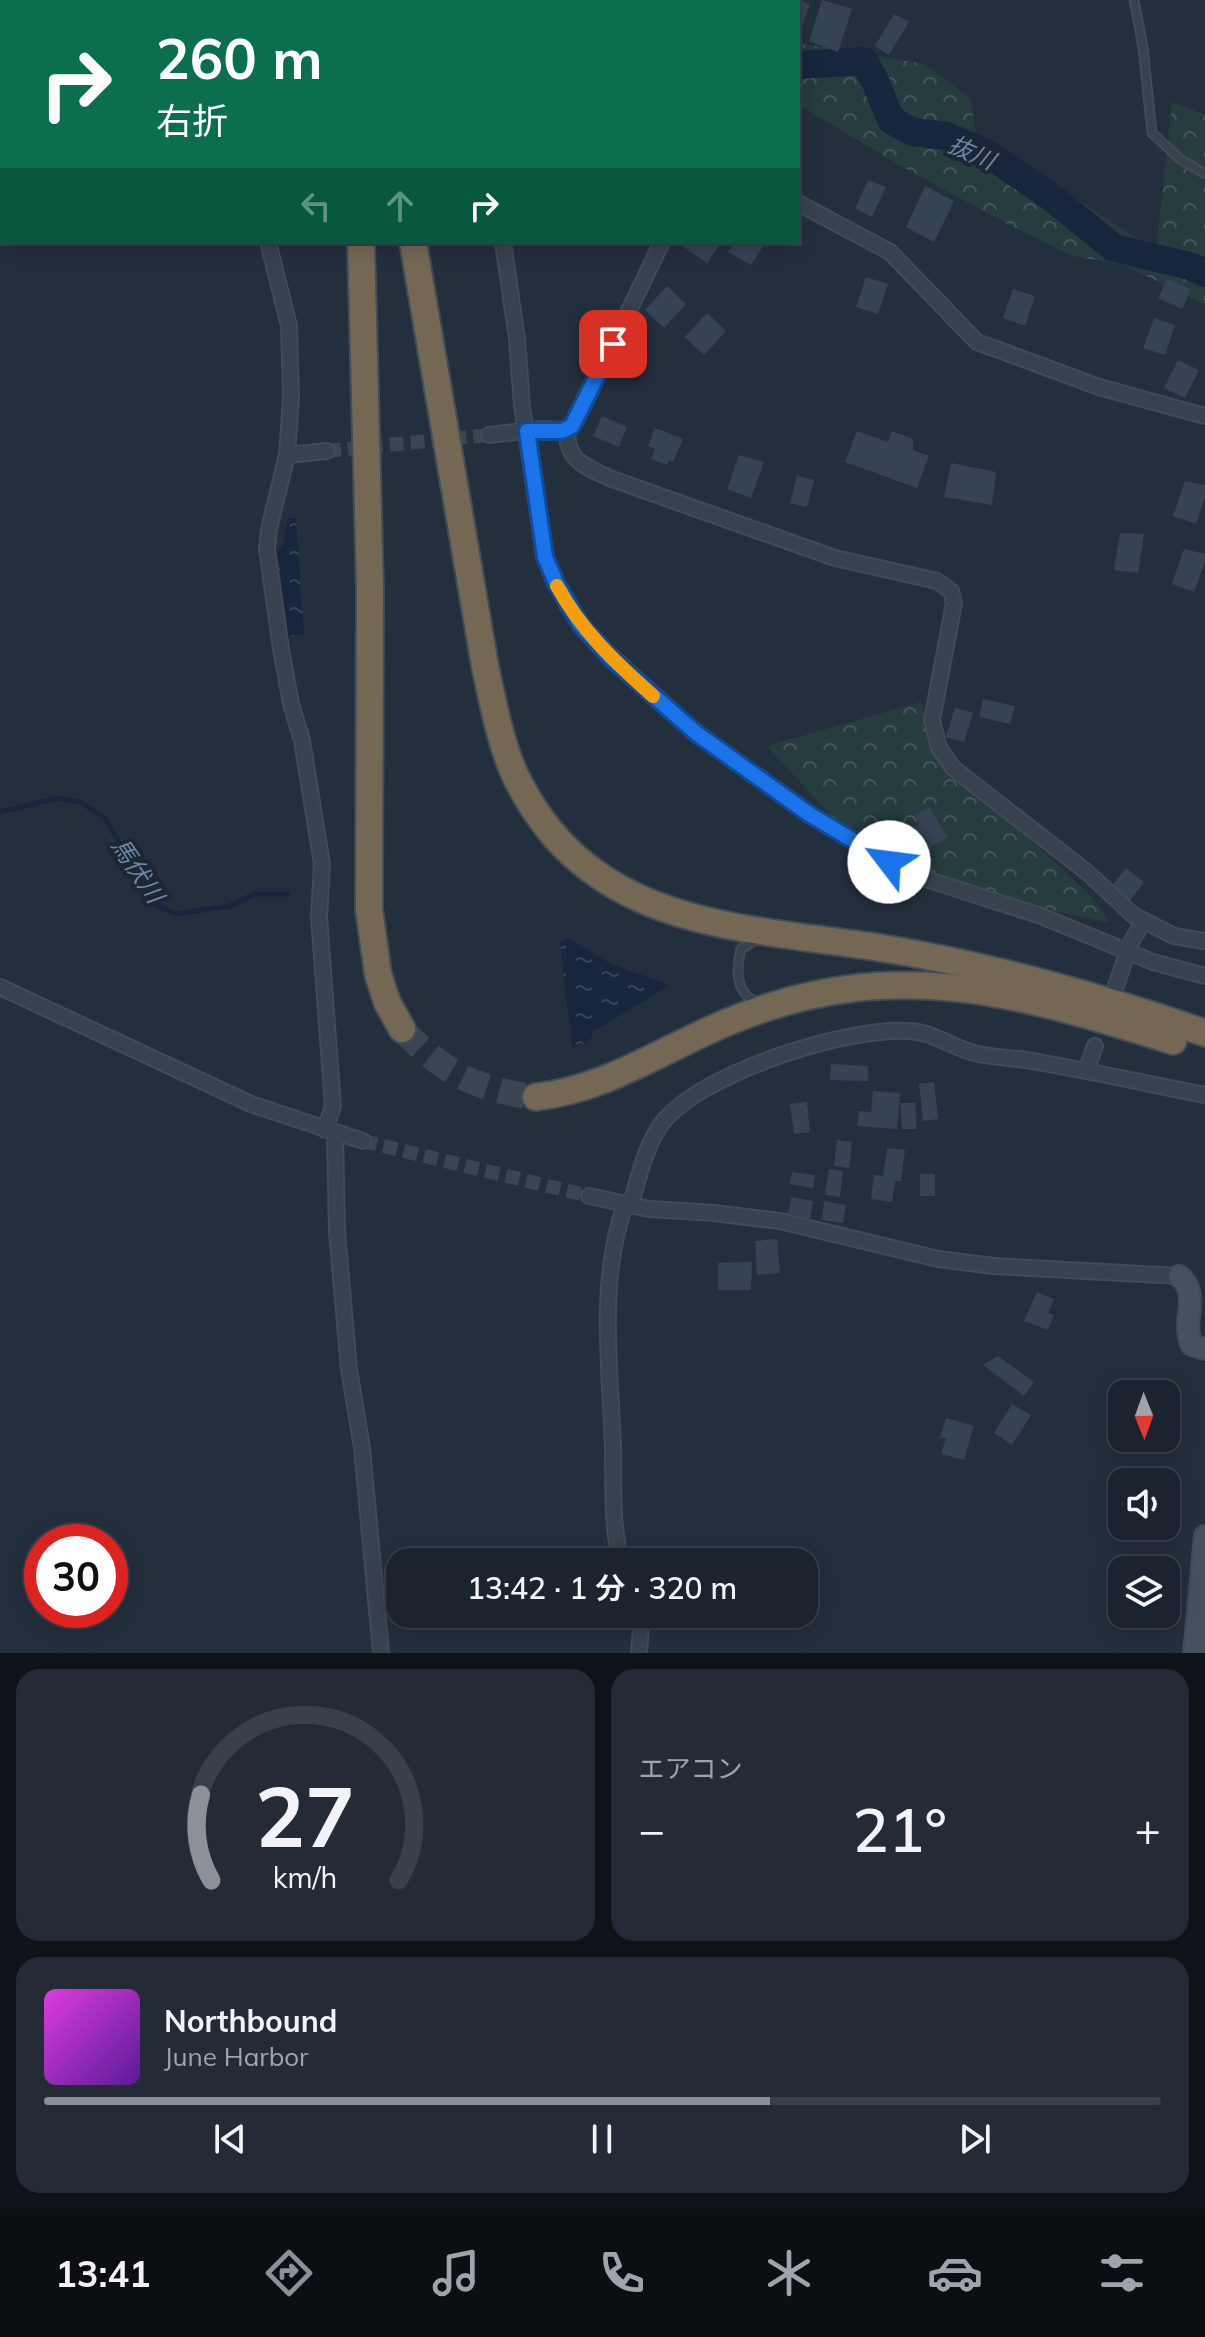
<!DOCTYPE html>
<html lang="ja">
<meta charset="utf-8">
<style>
:root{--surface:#1b232e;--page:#242b36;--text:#f1f3f6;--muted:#a0a4aa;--line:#39404a;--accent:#8c9099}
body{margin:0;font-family:Mulish,"Noto Sans JP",sans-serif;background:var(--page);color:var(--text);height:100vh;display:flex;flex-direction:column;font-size:30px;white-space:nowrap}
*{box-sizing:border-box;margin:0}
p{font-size:26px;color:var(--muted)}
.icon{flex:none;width:44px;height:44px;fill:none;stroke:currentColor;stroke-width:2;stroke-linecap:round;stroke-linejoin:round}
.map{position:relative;height:1653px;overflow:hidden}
.panel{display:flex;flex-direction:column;gap:16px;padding:16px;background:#0f1319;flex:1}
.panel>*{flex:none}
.banner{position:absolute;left:0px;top:0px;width:800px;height:244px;box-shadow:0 4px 20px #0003,0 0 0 2px var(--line);background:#0b6e4f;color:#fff;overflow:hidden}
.needle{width:52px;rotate:179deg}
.tools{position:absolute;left:1108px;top:1380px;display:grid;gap:16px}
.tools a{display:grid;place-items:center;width:72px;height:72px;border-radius:16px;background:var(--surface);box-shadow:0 4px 20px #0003,0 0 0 2px var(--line);font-size:40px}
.speed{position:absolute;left:24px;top:1524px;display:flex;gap:16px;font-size:40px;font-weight:700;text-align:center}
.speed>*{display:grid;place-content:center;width:104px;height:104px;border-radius:50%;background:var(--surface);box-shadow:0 4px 20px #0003,0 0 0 2px var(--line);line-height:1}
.speed .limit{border:12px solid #d22;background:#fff;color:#111}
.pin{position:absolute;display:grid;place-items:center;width:68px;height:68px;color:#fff;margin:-34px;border-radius:16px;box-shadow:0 4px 12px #0006}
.me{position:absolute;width:88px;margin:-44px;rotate:300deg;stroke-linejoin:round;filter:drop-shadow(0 0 6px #0008)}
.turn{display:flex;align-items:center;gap:28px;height:168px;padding:0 24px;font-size:36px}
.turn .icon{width:104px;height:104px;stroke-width:2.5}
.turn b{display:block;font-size:56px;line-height:68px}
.lanes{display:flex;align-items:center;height:76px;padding:0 24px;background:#0003;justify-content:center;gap:40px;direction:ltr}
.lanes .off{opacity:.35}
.big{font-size:60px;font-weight:600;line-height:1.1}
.panel .widget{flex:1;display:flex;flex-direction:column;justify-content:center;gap:12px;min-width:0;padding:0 28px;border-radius:24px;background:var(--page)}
.panel .dial{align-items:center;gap:0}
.dial svg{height:208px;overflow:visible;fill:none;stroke:var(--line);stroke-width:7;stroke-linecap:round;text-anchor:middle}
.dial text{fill:var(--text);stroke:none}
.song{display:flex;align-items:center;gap:24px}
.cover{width:96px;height:96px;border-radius:12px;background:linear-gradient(135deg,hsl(300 70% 55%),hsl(270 70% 35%))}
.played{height:8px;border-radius:4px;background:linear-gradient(90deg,var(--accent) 65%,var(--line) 65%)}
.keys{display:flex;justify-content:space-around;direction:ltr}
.heat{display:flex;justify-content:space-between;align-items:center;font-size:44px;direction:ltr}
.panel .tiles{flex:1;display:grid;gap:16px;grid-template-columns:1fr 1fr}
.widget:last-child{grid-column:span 2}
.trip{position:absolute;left:386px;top:1548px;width:432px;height:80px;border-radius:24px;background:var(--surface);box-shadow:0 4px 20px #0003,0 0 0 2px var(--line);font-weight:600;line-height:80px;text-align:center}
.tab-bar{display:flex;height:128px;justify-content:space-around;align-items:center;background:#0b0e12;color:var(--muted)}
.tab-bar .icon{width:56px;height:56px}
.tab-bar .current{color:var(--accent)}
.tab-bar b{font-size:36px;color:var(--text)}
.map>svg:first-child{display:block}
.forest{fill:url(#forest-crowns)}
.water{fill:url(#water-ripples)}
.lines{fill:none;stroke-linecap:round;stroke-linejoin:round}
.stream{stroke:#17263c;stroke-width:5}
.river{stroke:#17263c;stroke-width:28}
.building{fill:#364354}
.street-tunnel{stroke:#3a4453;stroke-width:14;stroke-dasharray:14 7;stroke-linecap:butt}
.highway-tunnel{stroke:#3a4453;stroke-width:26;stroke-dasharray:26 13;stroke-linecap:butt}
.lane-casing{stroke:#414a57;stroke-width:11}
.street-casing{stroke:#414a57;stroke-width:18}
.secondary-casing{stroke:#414a57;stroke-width:24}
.highway-casing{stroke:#434c59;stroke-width:30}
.lane{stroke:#38414e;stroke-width:7}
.street{stroke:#38414e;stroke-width:14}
.secondary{stroke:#465061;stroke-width:20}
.highway{stroke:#746855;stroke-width:26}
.route-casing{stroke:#114b97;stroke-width:20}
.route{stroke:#1a73e8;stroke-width:14}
.slow{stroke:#f59e0b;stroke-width:14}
.labels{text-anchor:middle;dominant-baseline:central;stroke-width:8;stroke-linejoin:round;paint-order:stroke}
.water-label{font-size:24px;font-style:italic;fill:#6d86a8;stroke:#1d2633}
</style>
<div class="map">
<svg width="1205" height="1653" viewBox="0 0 1205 1653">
<defs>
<pattern id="forest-crowns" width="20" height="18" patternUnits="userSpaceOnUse" patternTransform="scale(2)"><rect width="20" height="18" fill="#263c3f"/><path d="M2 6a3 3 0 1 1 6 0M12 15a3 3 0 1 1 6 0" fill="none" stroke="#435659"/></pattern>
<pattern id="water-ripples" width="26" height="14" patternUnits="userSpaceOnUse" patternTransform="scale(2)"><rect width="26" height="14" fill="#17263c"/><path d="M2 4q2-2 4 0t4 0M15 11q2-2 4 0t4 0" fill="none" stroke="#364457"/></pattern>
</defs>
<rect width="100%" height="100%" fill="#242f3e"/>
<g class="forest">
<path d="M 798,43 L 924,64 L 970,98 L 976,133 L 1156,251 L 1172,102 L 1205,115 L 1205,305 L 1124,265 L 1073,256 L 1021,231 L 901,166 L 804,108 L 798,107 Z"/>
<path d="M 921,702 L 953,768 L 1089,894 L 1110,923 L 970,892 L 839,824 L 767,746 Z"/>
</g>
<g class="water">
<path d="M 288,518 L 296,518 L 304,635 L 287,637 L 274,549 L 282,548 Z"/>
<path d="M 568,937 L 611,964 L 668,984 L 667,987 L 593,1032 L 591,1039 L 572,1048 L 560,942 Z"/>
</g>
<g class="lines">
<path class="stream" d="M 0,812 L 57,798 L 80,802 L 105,818 L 127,857 L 147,877 L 159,907 L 176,914 L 230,906 L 254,894 L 287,894"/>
<g class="river">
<path d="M 593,0 L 597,2"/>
<path d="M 798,65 L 864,61 L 876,83 L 891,120 L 913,132 L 947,136 L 990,155 L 1051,197 L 1114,248 L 1190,266 L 1205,273"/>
</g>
</g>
<g class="building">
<path d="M 798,0 L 810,4 L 798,39 Z"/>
<path d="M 822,0 L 852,9 L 838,52 L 809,41 Z"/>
<path d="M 894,14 L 909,22 L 889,55 L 875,46 Z"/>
<path d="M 868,180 L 886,187 L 872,217 L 855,209 Z"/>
<path d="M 925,186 L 954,201 L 934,242 L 906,227 Z"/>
<path d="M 685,242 L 713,242 L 719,246 L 707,263 L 682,246 Z"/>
<path d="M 734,242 L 766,242 L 751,265 L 728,252 Z"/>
<path d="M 866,277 L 888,284 L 878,314 L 856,307 Z"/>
<path d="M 1167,279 L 1191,289 L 1182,309 L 1158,298 Z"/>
<path d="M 667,286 L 686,304 L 664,328 L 645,310 Z"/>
<path d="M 1013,289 L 1035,296 L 1025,326 L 1003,318 Z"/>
<path d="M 707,313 L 726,331 L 704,355 L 685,337 Z"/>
<path d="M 1154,318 L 1175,325 L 1165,355 L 1143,348 Z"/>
<path d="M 1178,360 L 1199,370 L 1185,398 L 1164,388 Z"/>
<path d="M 602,416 L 627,427 L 619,447 L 593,436 Z"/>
<path d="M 655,428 L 683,439 L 673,462 L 669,460 L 667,465 L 651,459 L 655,449 L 648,446 Z"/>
<path d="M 857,431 L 888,442 L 892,431 L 913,439 L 913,450 L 929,456 L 917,488 L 845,462 Z"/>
<path d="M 739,455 L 764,462 L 751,498 L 727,489 Z"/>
<path d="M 951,463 L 996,472 L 992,505 L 944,497 Z"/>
<path d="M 797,476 L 814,480 L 807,507 L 790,503 Z"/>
<path d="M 1185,481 L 1205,485 L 1205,497 L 1196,524 L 1173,516 Z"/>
<path d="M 1120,533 L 1144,534 L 1138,573 L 1114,570 Z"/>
<path d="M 1184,549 L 1205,554 L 1205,562 L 1194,592 L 1172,584 Z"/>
<path d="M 983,699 L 1015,706 L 1010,724 L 979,717 Z"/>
<path d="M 955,708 L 973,713 L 964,742 L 946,737 Z"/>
<path d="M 929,807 L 948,837 L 918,855 L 909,840 L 916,836 L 912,828 L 920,824 L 915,816 Z"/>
<path d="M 1126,868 L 1144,882 L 1129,902 L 1110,888 Z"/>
<path d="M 831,1064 L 868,1066 L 868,1081 L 830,1080 Z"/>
<path d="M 934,1082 L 938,1119 L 923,1121 L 919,1084 Z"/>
<path d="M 873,1091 L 900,1093 L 897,1129 L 857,1126 L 859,1111 L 871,1112 Z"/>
<path d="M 807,1102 L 810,1132 L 794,1134 L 790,1104 Z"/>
<path d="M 900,1103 L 915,1103 L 917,1129 L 902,1129 Z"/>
<path d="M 837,1140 L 852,1142 L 849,1168 L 834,1166 Z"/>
<path d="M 887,1148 L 905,1150 L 901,1181 L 895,1181 L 892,1202 L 871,1199 L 874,1175 L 883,1176 Z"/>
<path d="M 829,1169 L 843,1171 L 840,1197 L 825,1195 Z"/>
<path d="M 792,1172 L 815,1175 L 813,1188 L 790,1184 Z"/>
<rect x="920" y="1174" width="15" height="22"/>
<path d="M 791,1197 L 813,1201 L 810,1219 L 788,1216 Z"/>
<path d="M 824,1201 L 846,1205 L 843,1223 L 822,1220 Z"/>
<path d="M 777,1239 L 780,1273 L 757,1275 L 755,1241 Z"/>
<path d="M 752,1262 L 751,1290 L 718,1290 L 718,1263 Z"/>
<path d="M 1037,1292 L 1054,1299 L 1048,1313 L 1054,1315 L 1048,1330 L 1024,1321 Z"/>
<path d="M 998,1356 L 1034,1382 L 1024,1396 L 983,1365 Z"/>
<path d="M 1012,1404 L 1031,1415 L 1012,1445 L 994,1433 Z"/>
<path d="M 946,1418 L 974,1426 L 964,1460 L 941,1454 L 946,1438 L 940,1438 Z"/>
</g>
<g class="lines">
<g class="street-tunnel">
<path d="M 327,451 L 489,435"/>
<path d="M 363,1141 L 589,1196"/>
</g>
<path class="highway-tunnel" d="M 402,1029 C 442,1072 477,1090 536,1097"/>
<defs>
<g id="lane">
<path d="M 1134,0 L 1143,47 L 1152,133 L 1180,159 L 1205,174"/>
<path d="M 757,939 L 741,949 C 736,968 735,996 759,1002"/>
</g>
<g id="street">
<path d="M 234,0 L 234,2"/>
<path d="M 492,0 L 492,2"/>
<path d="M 575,0 L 576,2"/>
<path d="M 743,2 L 744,0"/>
<path d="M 798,203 L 890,252 L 977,342 L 1099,387 L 1205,416"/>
<path d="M 268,242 L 289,326 L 291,397 L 287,455 L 269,529 L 267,549 L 281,649 L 291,704 L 302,740 L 322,864 L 319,917 L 333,1106 L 325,1130"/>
<path d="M 503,242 L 517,339 L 522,406 L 545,557 L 567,605 L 596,642 L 696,733 L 809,814 L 871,852 L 926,879 L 1041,916 L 1153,962 L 1205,976"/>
<path d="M 662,242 L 576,421 L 567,430 C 566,462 587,467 612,479 L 835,558 L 937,581 L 951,591 L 954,603 L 932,720 L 939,748 L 953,768 L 1088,873 L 1133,915 L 1174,936 L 1205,941"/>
<path d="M 489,435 L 542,429 L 567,430"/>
<path d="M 287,455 L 327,451"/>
<path d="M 1116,986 L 1131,942 L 1144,921"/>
<path d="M 0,987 L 251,1104 L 363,1141"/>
<path d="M 1086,1071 L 1095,1046"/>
<path d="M 335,1134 L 337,1232 L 349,1369 L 362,1448 L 381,1653"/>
<path d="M 589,1196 L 649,1209 L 714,1213 L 780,1221 L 938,1259 L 994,1266 L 1179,1276"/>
<path d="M 630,1206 C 639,1178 645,1145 663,1122 C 703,1072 847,1027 909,1031 C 934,1032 954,1049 978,1054 C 998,1058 1018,1058 1038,1062 C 1094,1072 1149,1084 1205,1095"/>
<path d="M 621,1562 C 611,1525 614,1485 613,1447 C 610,1367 598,1281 625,1205"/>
<path d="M 639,1653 L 642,1614"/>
</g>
<g id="secondary">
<path d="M 1179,1276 C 1202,1294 1180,1322 1192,1345 L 1205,1349"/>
<path d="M 1194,1653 L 1205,1536"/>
</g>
<g id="highway">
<path d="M 349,0 L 349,2"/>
<path d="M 375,0 L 376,2"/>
<path d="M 361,242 L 370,589 L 369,909 L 378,974 L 387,1002 L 402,1029"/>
<path d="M 413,242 L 485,666 C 493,702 500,743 516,777 C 591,931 743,926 888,949 C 997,967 1101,997 1205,1033"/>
<path d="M 536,1097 C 607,1089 663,1049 728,1022 C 889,955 1014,991 1173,1041"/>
</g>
</defs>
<use href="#lane" class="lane-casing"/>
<use href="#street" class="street-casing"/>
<use href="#secondary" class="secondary-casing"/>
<use href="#highway" class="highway-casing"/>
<use href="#lane" class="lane"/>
<use href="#street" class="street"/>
<use href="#secondary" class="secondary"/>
<use href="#highway" class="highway"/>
</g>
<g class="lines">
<defs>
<path id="route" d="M 613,344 L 572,426 L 562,431 L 527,431 L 545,557 L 556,583 L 580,624 L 612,659 L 696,733 L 809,814 L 889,862"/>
</defs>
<use href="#route" class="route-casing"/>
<use href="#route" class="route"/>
<path class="slow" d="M 557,586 C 581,630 615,662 653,696"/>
</g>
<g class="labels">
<g class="water-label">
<text transform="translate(972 152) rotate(24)">抜川</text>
<text transform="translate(138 870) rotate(56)">馬伏川</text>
</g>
</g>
</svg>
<div class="tools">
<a><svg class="needle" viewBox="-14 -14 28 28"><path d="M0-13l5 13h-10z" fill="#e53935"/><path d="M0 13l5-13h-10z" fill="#a0a4aa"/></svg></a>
<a><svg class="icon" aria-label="sound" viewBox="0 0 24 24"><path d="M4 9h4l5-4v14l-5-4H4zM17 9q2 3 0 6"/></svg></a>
<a><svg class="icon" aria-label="layers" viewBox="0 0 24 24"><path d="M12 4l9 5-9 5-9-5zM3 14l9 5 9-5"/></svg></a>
</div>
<div class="speed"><div class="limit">30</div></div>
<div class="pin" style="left:613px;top:344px;background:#d93025"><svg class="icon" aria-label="arrive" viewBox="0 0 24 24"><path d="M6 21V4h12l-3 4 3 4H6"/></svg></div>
<svg class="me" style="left:889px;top:862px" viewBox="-20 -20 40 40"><circle r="19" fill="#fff"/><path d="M0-13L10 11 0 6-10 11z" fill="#1a73e8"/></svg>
<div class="trip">13:42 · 1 分 · 320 m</div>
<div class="banner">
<div class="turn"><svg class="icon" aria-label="right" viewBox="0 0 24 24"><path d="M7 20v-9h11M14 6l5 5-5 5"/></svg><div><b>260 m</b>右折</div></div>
<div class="lanes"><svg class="icon off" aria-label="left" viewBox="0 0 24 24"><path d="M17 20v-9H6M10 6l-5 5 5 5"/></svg><svg class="icon off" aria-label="ahead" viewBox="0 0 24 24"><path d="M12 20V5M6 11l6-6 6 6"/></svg><svg class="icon" aria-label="right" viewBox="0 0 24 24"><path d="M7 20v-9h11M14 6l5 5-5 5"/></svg></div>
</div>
</div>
<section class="panel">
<div class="tiles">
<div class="widget dial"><svg viewBox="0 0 100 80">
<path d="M14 69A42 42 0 1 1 86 69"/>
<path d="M14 69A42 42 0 0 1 10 36" stroke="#8c9099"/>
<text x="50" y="56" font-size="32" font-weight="700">27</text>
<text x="50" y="72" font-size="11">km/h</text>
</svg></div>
<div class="widget"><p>エアコン</p>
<div class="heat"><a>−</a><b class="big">21°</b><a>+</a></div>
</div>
<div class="widget">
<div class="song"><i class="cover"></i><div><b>Northbound</b><p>June Harbor</p></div></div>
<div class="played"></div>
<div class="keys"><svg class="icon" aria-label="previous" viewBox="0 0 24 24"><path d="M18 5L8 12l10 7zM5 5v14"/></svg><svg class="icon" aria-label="pause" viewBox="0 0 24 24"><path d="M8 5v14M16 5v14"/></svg><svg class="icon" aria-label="next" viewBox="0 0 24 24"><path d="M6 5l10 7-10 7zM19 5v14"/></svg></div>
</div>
</div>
</section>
<nav class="tab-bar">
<b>13:41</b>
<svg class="icon current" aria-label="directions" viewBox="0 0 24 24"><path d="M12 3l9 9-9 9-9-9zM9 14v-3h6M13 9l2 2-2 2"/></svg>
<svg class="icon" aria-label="music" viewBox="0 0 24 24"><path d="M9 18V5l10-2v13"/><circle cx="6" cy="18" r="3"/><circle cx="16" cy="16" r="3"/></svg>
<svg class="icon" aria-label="phone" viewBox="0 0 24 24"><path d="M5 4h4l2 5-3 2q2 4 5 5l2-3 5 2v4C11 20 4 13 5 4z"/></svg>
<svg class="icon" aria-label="climate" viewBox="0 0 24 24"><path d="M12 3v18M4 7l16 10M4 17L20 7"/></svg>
<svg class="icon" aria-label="car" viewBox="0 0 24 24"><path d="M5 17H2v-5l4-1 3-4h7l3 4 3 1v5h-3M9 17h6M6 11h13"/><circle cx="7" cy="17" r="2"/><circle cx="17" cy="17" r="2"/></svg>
<svg class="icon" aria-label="filters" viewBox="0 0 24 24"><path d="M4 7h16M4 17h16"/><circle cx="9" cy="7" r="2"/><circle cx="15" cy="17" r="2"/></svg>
</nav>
